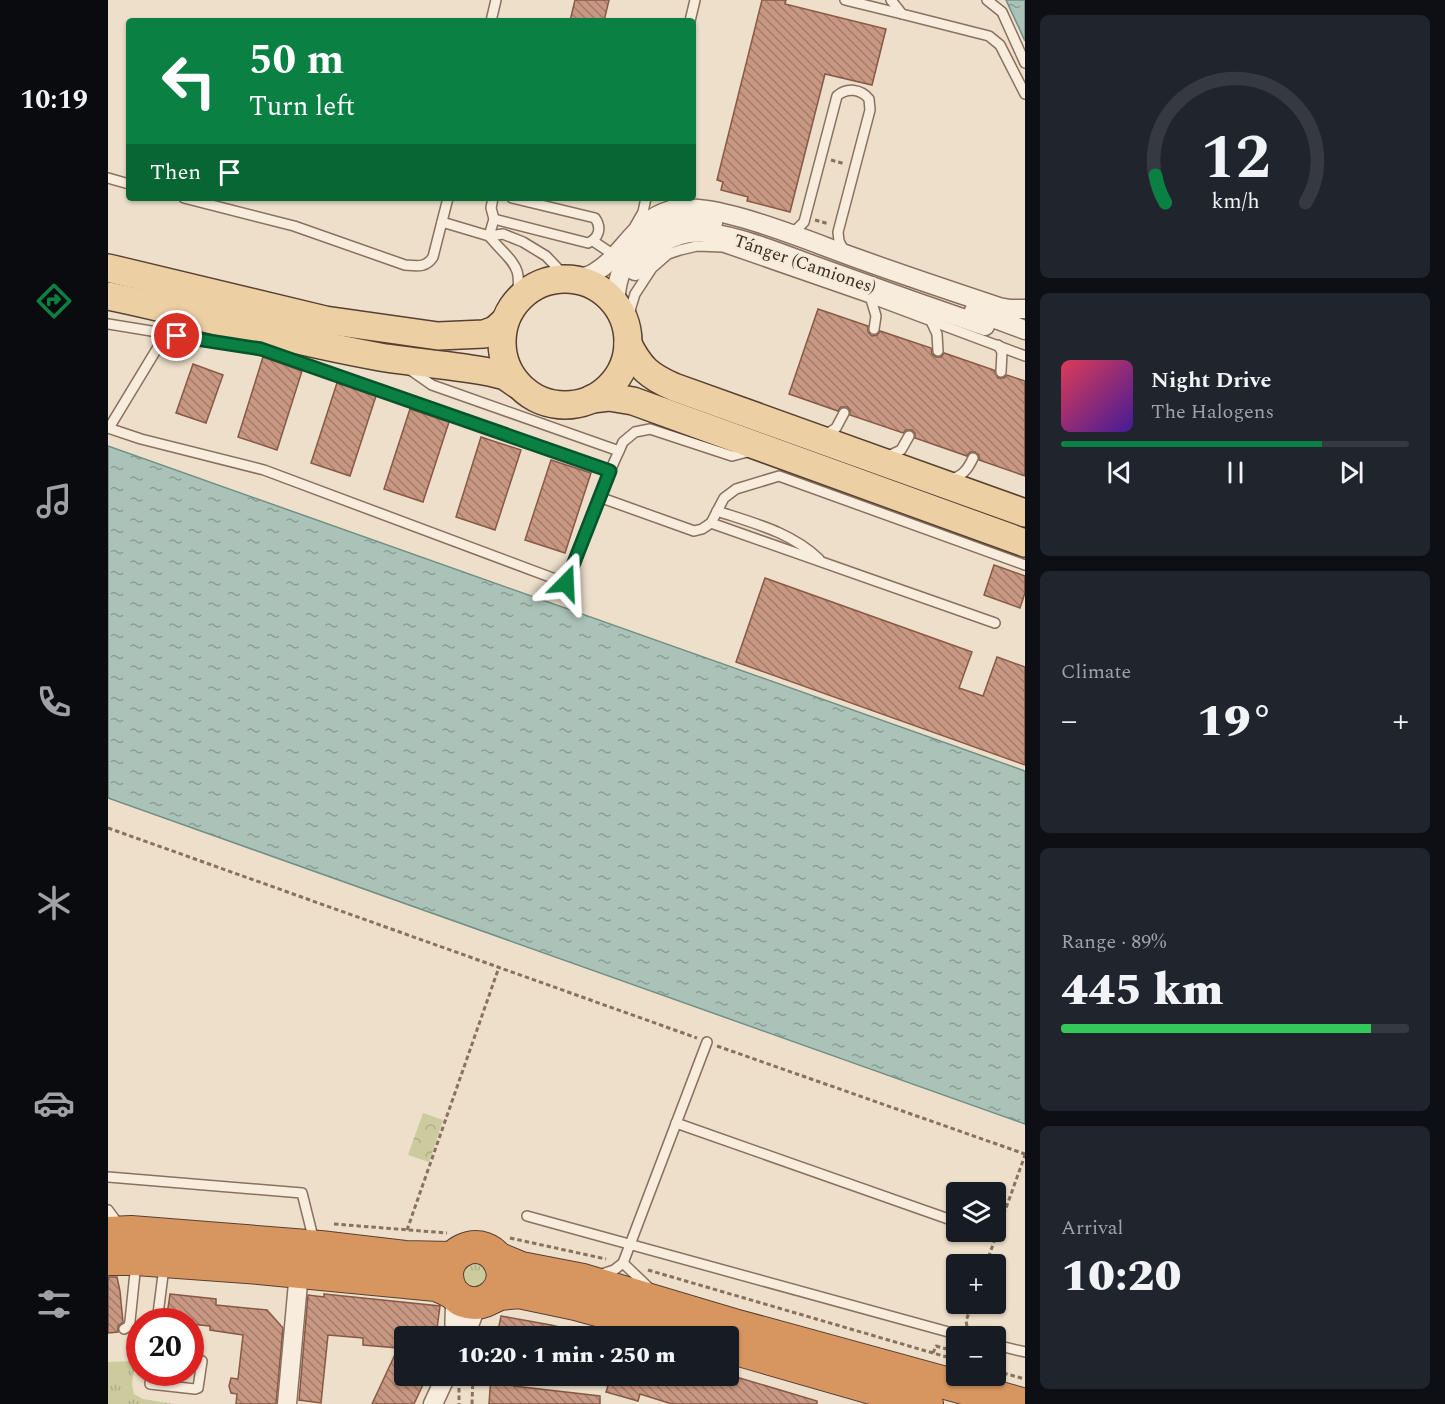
<!DOCTYPE html>
<meta charset="utf-8">
<style>
:root{--surface:#171b24;--page:#20242c;--text:#f1f3f6;--muted:#9ea1a6;--line:#363941;--accent:#0b8043}
body{margin:0;font-family:Spectral,serif;background:var(--page);color:var(--text);height:100vh;display:flex;flex-direction:column;font-size:22px;white-space:nowrap}
*{box-sizing:border-box;margin:0}
p{font-size:20px;color:var(--muted)}
.icon{flex:none;width:33px;height:33px;fill:none;stroke:currentColor;stroke-width:2;stroke-linecap:round;stroke-linejoin:round}
.map{position:relative;flex:1;overflow:hidden}
.drawer{display:flex;flex-direction:column;gap:15px;padding:15px;background:#0d0f14;width:420px}
.drawer>*{flex:none}
.hud{position:absolute;left:18px;top:18px;width:570px;height:183px;border-radius:6px;box-shadow:0 2px 4px #0004;background:#0b8043;color:#fff;overflow:hidden}
.fabs{position:absolute;left:838px;top:1182px;display:grid;gap:12px}
.fabs a{display:grid;place-items:center;width:60px;height:60px;border-radius:6px;background:var(--surface);box-shadow:0 2px 4px #0004;font-size:30px}
.speed{position:absolute;left:18px;top:1308px;display:flex;gap:12px;font-size:30px;font-weight:700;text-align:center}
.speed>*{display:grid;place-content:center;width:78px;height:78px;border-radius:50%;background:var(--surface);box-shadow:0 2px 4px #0004;line-height:1}
.speed .limit{border:9px solid #d22;background:#fff;color:#111}
.pin{position:absolute;display:grid;place-items:center;width:51px;height:51px;color:#fff;margin:-26px;border:3px solid #fff;border-radius:50%;box-shadow:0 2px 6px #0007}
.me{position:absolute;width:66px;margin:-33px;rotate:21deg;stroke-linejoin:round;filter:drop-shadow(0 0 4px #0008)}
.turn{display:flex;align-items:center;gap:21px;height:126px;padding:0 24px;font-size:27px}
.turn .icon{width:78px;height:78px;stroke-width:2.5}
.turn b{display:block;font-size:42px;line-height:51px}
.then{display:flex;align-items:center;height:57px;padding:0 24px;background:#0003;gap:12px;font-size:22px}
.big{font-size:45px;font-weight:800;line-height:1.1}
.drawer .widget{flex:1;display:flex;flex-direction:column;justify-content:center;gap:9px;min-width:0;padding:0 21px;border-radius:9px;background:var(--page)}
.drawer .dial{align-items:center;gap:0}
.dial svg{height:156px;overflow:visible;fill:none;stroke:var(--line);stroke-width:7;stroke-linecap:round;text-anchor:middle}
.dial text{fill:var(--text);stroke:none}
.song{display:flex;align-items:center;gap:18px}
.cover{width:72px;height:72px;border-radius:9px;background:linear-gradient(135deg,hsl(350 70% 55%),hsl(260 70% 35%))}
.played{height:6px;border-radius:3px;background:linear-gradient(90deg,var(--accent) 75%,var(--line) 75%)}
.keys{display:flex;justify-content:space-around;direction:ltr}
.heat{display:flex;justify-content:space-between;align-items:center;font-size:33px;direction:ltr}
.charge{height:9px;border-radius:4px;background:linear-gradient(90deg,#34c759 89%,var(--line) 0)}
.trip{position:absolute;left:286px;top:1326px;width:345px;height:60px;border-radius:6px;background:var(--surface);box-shadow:0 2px 4px #0004;font-weight:800;line-height:60px;text-align:center}
main{display:flex;flex:1;min-height:0}
.dock{display:flex;flex-direction:column;width:108px;justify-content:space-around;align-items:center;background:#090b0e;color:var(--muted)}
.dock .icon{width:42px;height:42px}
.dock .on{color:var(--accent)}
.dock b{font-size:27px;color:var(--text)}
.map>svg:first-child{display:block}
.grass{fill:url(#grass-tufts)}
.park{fill:url(#park-crowns)}
.water{fill:url(#water-ripples);stroke:#719085;stroke-width:1.5}
.building{fill:url(#building-back-hatch);stroke:#875946;stroke-width:1.5}
.lines{fill:none;stroke-linecap:round;stroke-linejoin:round}
.lane-casing{stroke:#89715f;stroke-width:12}
.street-casing{stroke:#89715f;stroke-width:21}
.primary-casing{stroke:#574032;stroke-width:30}
.highway-casing{stroke:#574032;stroke-width:34}
.path{stroke:#89715f;stroke-width:3;stroke-dasharray:4.5 3;stroke-linecap:butt}
.lane{stroke:#f8eddd;stroke-width:9}
.street{stroke:#f8eddd;stroke-width:18}
.primary{stroke:#edcfa4;stroke-width:27}
.highway{stroke:#d79660;stroke-width:32}
.route-casing{stroke:#07532c;stroke-width:15}
.route{stroke:#0b8043;stroke-width:10}
.labels{text-anchor:middle;dominant-baseline:central;stroke-width:4.5;stroke-linejoin:round;paint-order:stroke}
.street-label{font-size:18px;fill:#3a2b21;stroke:#f5ead9}
</style>
<main>
<nav class="dock">
<b>10:19</b>
<svg class="icon on" aria-label="directions" viewBox="0 0 24 24"><path d="M12 3l9 9-9 9-9-9zM9 14v-3h6M13 9l2 2-2 2"/></svg>
<svg class="icon" aria-label="music" viewBox="0 0 24 24"><path d="M9 18V5l10-2v13"/><circle cx="6" cy="18" r="3"/><circle cx="16" cy="16" r="3"/></svg>
<svg class="icon" aria-label="phone" viewBox="0 0 24 24"><path d="M5 4h4l2 5-3 2q2 4 5 5l2-3 5 2v4C11 20 4 13 5 4z"/></svg>
<svg class="icon" aria-label="climate" viewBox="0 0 24 24"><path d="M12 3v18M4 7l16 10M4 17L20 7"/></svg>
<svg class="icon" aria-label="car" viewBox="0 0 24 24"><path d="M5 17H2v-5l4-1 3-4h7l3 4 3 1v5h-3M9 17h6M6 11h13"/><circle cx="7" cy="17" r="2"/><circle cx="17" cy="17" r="2"/></svg>
<svg class="icon" aria-label="filters" viewBox="0 0 24 24"><path d="M4 7h16M4 17h16"/><circle cx="9" cy="7" r="2"/><circle cx="15" cy="17" r="2"/></svg>
</nav>
<div class="map">
<svg width="917" height="1404" viewBox="0 0 917 1404">
<defs>
<pattern id="grass-tufts" width="24" height="20" patternUnits="userSpaceOnUse" patternTransform="scale(1.5)"><rect width="24" height="20" fill="#cbcb9e"/><path d="M3 7l-1-3M5 7V3M7 7l1-3M15 17l-1-3M17 17v-4M19 17l1-3" fill="none" stroke="#afae88"/></pattern>
<pattern id="park-crowns" width="20" height="18" patternUnits="userSpaceOnUse" patternTransform="scale(1.5)"><rect width="20" height="18" fill="#cbcb9e"/><path d="M2 6a3 3 0 1 1 6 0M12 15a3 3 0 1 1 6 0" fill="none" stroke="#afae88"/></pattern>
<pattern id="water-ripples" width="26" height="14" patternUnits="userSpaceOnUse" patternTransform="scale(1.5)"><rect width="26" height="14" fill="#aac2b8"/><path d="M2 4q2-2 4 0t4 0M15 11q2-2 4 0t4 0" fill="none" stroke="#8b9e95"/></pattern>
<pattern id="building-back-hatch" width="6" height="6" patternUnits="userSpaceOnUse" patternTransform="scale(1.5)"><rect width="6" height="6" fill="#c99882"/><path d="M-1 5l2 2M0 0l6 6M5-1l2 2" fill="none" stroke="#a47c6a"/></pattern>
</defs>
<rect width="100%" height="100%" fill="#eddfca"/>
<g class="grass">
<path d="M 372,1260 L 382,1274 L 374,1287 L 359,1287 L 352,1269 Z"/>
<path d="M 27,1361 L 24,1385 L 26,1394 L 35,1399 L 66,1404 L 0,1404 L 0,1362 Z"/>
</g>
<path class="park" d="M 315,1113 L 335,1120 L 321,1162 L 300,1155 Z"/>
<g class="water">
<path d="M 898,0 L 917,0 L 917,41 Z"/>
<path d="M 0,446 L 917,771 L 917,1124 L 0,798 Z"/>
</g>
<g class="building">
<path d="M 467,0 L 501,0 L 496,21 L 462,21 Z"/>
<path d="M 654,0 L 678,0 L 677,4 L 778,29 L 764,85 L 717,74 L 682,212 L 639,201 L 640,197 L 613,190 L 615,182 L 609,180 Z"/>
<path d="M 710,309 L 760,326 L 760,332 L 764,336 L 769,335 L 772,331 L 823,348 L 824,354 L 828,357 L 833,357 L 836,353 L 886,370 L 890,378 L 896,378 L 899,375 L 917,381 L 917,476 L 871,460 L 871,455 L 867,452 L 862,452 L 859,456 L 807,438 L 807,433 L 804,430 L 798,430 L 795,433 L 742,415 L 742,410 L 739,407 L 733,407 L 730,411 L 681,394 Z"/>
<path d="M 155,357 L 194,371 L 169,450 L 130,437 Z"/>
<path d="M 85,364 L 115,375 L 98,423 L 68,413 Z"/>
<path d="M 229,383 L 268,396 L 242,476 L 203,463 Z"/>
<path d="M 302,409 L 341,422 L 315,502 L 276,489 Z"/>
<path d="M 373,437 L 413,450 L 387,530 L 348,517 Z"/>
<path d="M 443,460 L 483,473 L 457,553 L 417,540 Z"/>
<path d="M 886,565 L 917,576 L 917,593 L 912,608 L 876,595 Z"/>
<path d="M 657,578 L 864,652 L 851,688 L 875,696 L 889,657 L 917,667 L 917,765 L 628,662 Z"/>
<path d="M 0,1277 L 9,1277 L 12,1291 L 15,1322 L 10,1326 L 10,1332 L 0,1333 Z"/>
<path d="M 62,1294 L 108,1299 L 108,1305 L 159,1310 L 175,1328 L 168,1404 L 128,1404 L 129,1394 L 123,1393 L 121,1386 L 123,1378 L 130,1379 L 135,1335 L 102,1330 L 102,1326 L 82,1324 L 82,1322 L 58,1322 Z"/>
<path d="M 216,1294 L 332,1306 L 328,1336 L 297,1336 L 297,1376 L 319,1376 L 306,1404 L 264,1404 L 290,1348 L 255,1345 L 255,1338 L 220,1335 L 213,1403 L 191,1400 L 200,1295 L 216,1297 Z"/>
<path d="M 393,1316 L 443,1325 L 472,1332 L 472,1336 L 389,1336 Z"/>
<path d="M 383,1376 L 406,1376 L 406,1386 L 492,1396 L 492,1404 L 381,1404 Z"/>
<path d="M 477,1376 L 625,1376 L 709,1401 L 709,1404 L 564,1404 L 532,1394 L 530,1401 L 498,1392 L 500,1386 L 476,1379 Z"/>
</g>
<g class="lines">
<defs>
<g id="lane">
<path d="M 737,0 L 794,14"/>
<path d="M 783,0 L 794,14 L 881,36 L 892,45 L 917,94"/>
<path d="M 879,0 L 894,12 L 917,63"/>
<path d="M 383,21 L 388,0"/>
<path d="M 582,21 L 587,0"/>
<path d="M 0,178 L 21,184"/>
<path d="M 76,198 L 186,226 L 297,265 C 309,266 318,268 325,257 L 340,198"/>
<path d="M 386,219 L 480,243 C 491,238 494,228 487,218 L 404,198"/>
<path d="M 334,222 L 381,236 L 395,234 L 415,242 L 438,256 L 459,278"/>
<path d="M 527,226 L 535,212 L 538,198"/>
<path d="M 681,232 L 689,229 L 696,222 L 729,96 C 739,87 753,89 761,99 L 762,110 L 730,232 L 731,241 L 736,251"/>
<path d="M 381,236 C 405,265 417,264 407,305"/>
<path d="M 381,236 L 386,219 L 383,208 L 385,198"/>
<path d="M 485,241 L 506,255"/>
<path d="M 762,296 L 768,316 L 766,329"/>
<path d="M 823,321 L 829,334 L 830,351"/>
<path d="M 0,324 L 153,349 L 502,471"/>
<path d="M 519,333 L 523,307 L 527,294 L 544,268 L 560,254 L 572,250 L 589,246 L 615,247 L 762,298 L 917,356"/>
<path d="M 890,345 L 894,352 L 893,372"/>
<path d="M 301,369 L 324,385 L 511,451"/>
<path d="M 0,428 L 33,439 L 156,470 L 458,583 L 502,471 L 515,442 L 527,432 L 542,429 L 624,456 L 643,451"/>
<path d="M 1,428 L 50,347"/>
<path d="M 717,435 L 728,428 L 736,413"/>
<path d="M 778,457 L 793,450 L 801,436"/>
<path d="M 842,479 C 854,477 860,469 865,458"/>
<path d="M 491,497 L 586,531 L 594,529 L 603,523 L 616,498 L 628,489 L 671,476 L 917,565"/>
<path d="M 609,511 C 645,523 683,532 711,559"/>
<path d="M 603,523 L 887,623"/>
<path d="M 568,1123 L 849,1222"/>
<path d="M 0,1177 L 194,1193 L 206,1241"/>
<path d="M 0,1210 L 11,1225"/>
<path d="M 419,1216 L 855,1336"/>
<path d="M 515,1263 L 599,1042"/>
<path d="M 491,1275 L 506,1270 L 515,1263 L 540,1287"/>
<path d="M 49,1322 L 56,1267"/>
<path d="M 16,1329 L 21,1326 L 22,1321 L 28,1263"/>
<path d="M 888,1345 L 917,1352"/>
<path d="M 44,1372 L 42,1384 L 87,1389 L 90,1388 L 94,1361"/>
</g>
<g id="street">
<path d="M 527,271 C 540,253 558,236 581,233 C 617,228 678,256 713,268 C 768,288 822,307 877,326"/>
<path d="M 464,279 C 472,278 480,277 486,273 C 517,255 525,221 563,210 C 604,199 705,243 748,258 C 795,275 843,291 891,307 L 902,309 L 917,309"/>
<path d="M 508,303 C 505,253 556,213 605,223"/>
<path d="M 866,311 L 917,330"/>
<path d="M 346,1295 C 349,1309 344,1323 348,1336"/>
<path d="M 357,1336 L 366,1312 L 377,1301"/>
<path d="M 179,1404 L 191,1272"/>
<path d="M 325,1404 L 338,1376"/>
</g>
<g id="primary">
<path d="M 0,268 L 217,320 L 330,336 L 376,334 L 387,330 L 397,321"/>
<circle cx="457" cy="342" r="63"/>
<path d="M 0,296 C 91,315 181,341 272,357 C 309,363 345,365 381,372 L 397,376 L 410,385"/>
<path d="M 520,344 C 532,368 541,376 566,387 L 917,513"/>
<path d="M 484,399 L 501,397 L 525,401 L 917,543"/>
</g>
<g id="highway">
<path d="M 0,1233 L 23,1232 L 212,1247 L 297,1257 L 344,1258"/>
<path d="M 389,1258 L 413,1268 L 475,1280 L 626,1325 L 914,1404"/>
<path d="M 0,1259 L 28,1259 L 151,1268 L 328,1285 C 334,1287 340,1290 345,1293 C 349,1296 351,1300 356,1301 C 378,1310 401,1288 393,1266 C 379,1228 322,1253 344,1292"/>
<path d="M 383,1298 L 392,1294 L 411,1292 L 468,1304 L 584,1336"/>
<path d="M 621,1347 L 819,1404"/>
</g>
</defs>
<use href="#lane" class="lane-casing"/>
<use href="#street" class="street-casing"/>
<use href="#primary" class="primary-casing"/>
<use href="#highway" class="highway-casing"/>
<g class="path">
<path d="M 723,160 L 737,164"/>
<path d="M 707,220 L 721,224"/>
<path d="M 0,828 L 589,1038"/>
<path d="M 609,1046 L 917,1154"/>
<path d="M 226,1224 L 339,1233"/>
<path d="M 299,1230 L 391,967"/>
<path d="M 402,1238 L 498,1259"/>
<path d="M 878,1264 L 917,1155"/>
<path d="M 540,1270 L 849,1360"/>
<path d="M 859,1326 L 858,1321 L 864,1304"/>
<path d="M 825,1353 L 828,1346 L 849,1352"/>
<path d="M 888,1371 L 917,1379"/>
<path d="M 351,1388 L 351,1404"/>
<path d="M 364,1404 L 365,1376"/>
</g>
<use href="#lane" class="lane"/>
<use href="#street" class="street"/>
<use href="#primary" class="primary"/>
<use href="#highway" class="highway"/>
</g>
<g class="lines">
<defs>
<path id="route" d="M 69,336 L 153,349 L 502,471 L 458,583"/>
</defs>
<use href="#route" class="route-casing"/>
<use href="#route" class="route"/>
</g>
<g class="labels">
<g class="street-label">
<text transform="translate(697 264) rotate(19)">Tánger (Camiones)</text>
</g>
</g>
</svg>
<div class="fabs">
<a><svg class="icon" aria-label="layers" viewBox="0 0 24 24"><path d="M12 4l9 5-9 5-9-5zM3 14l9 5 9-5"/></svg></a>
<a>+</a>
<a>−</a>
</div>
<div class="speed"><div class="limit">20</div></div>
<div class="pin" style="left:69px;top:336px;background:#d93025"><svg class="icon" aria-label="arrive" viewBox="0 0 24 24"><path d="M6 21V4h12l-3 4 3 4H6"/></svg></div>
<svg class="me" style="left:458px;top:583px" viewBox="-20 -20 40 40"><path d="M0-17L14 15 0 8-14 15z" fill="#0b8043" stroke="#fff" stroke-width="4"/></svg>
<div class="trip">10:20 · 1 min · 250 m</div>
<div class="hud">
<div class="turn"><svg class="icon" aria-label="left" viewBox="0 0 24 24"><path d="M17 20v-9H6M10 6l-5 5 5 5"/></svg><div><b>50 m</b>Turn left</div></div>
<div class="then">Then<svg class="icon" aria-label="arrive" viewBox="0 0 24 24"><path d="M6 21V4h12l-3 4 3 4H6"/></svg></div>
</div>
</div>
<section class="drawer">
<div class="widget dial"><svg viewBox="0 0 100 80">
<path d="M14 69A42 42 0 1 1 86 69"/>
<path d="M14 69A42 42 0 0 1 9 55" stroke="#0b8043"/>
<text x="50" y="56" font-size="32" font-weight="700">12</text>
<text x="50" y="72" font-size="11">km/h</text>
</svg></div>
<div class="widget">
<div class="song"><i class="cover"></i><div><b>Night Drive</b><p>The Halogens</p></div></div>
<div class="played"></div>
<div class="keys"><svg class="icon" aria-label="previous" viewBox="0 0 24 24"><path d="M18 5L8 12l10 7zM5 5v14"/></svg><svg class="icon" aria-label="pause" viewBox="0 0 24 24"><path d="M8 5v14M16 5v14"/></svg><svg class="icon" aria-label="next" viewBox="0 0 24 24"><path d="M6 5l10 7-10 7zM19 5v14"/></svg></div>
</div>
<div class="widget"><p>Climate</p>
<div class="heat"><a>−</a><b class="big">19°</b><a>+</a></div>
</div>
<div class="widget"><p>Range · 89%</p><b class="big">445 km</b><div class="charge"></div></div>
<div class="widget"><p>Arrival</p><b class="big">10:20</b></div>
</section>
</main>
